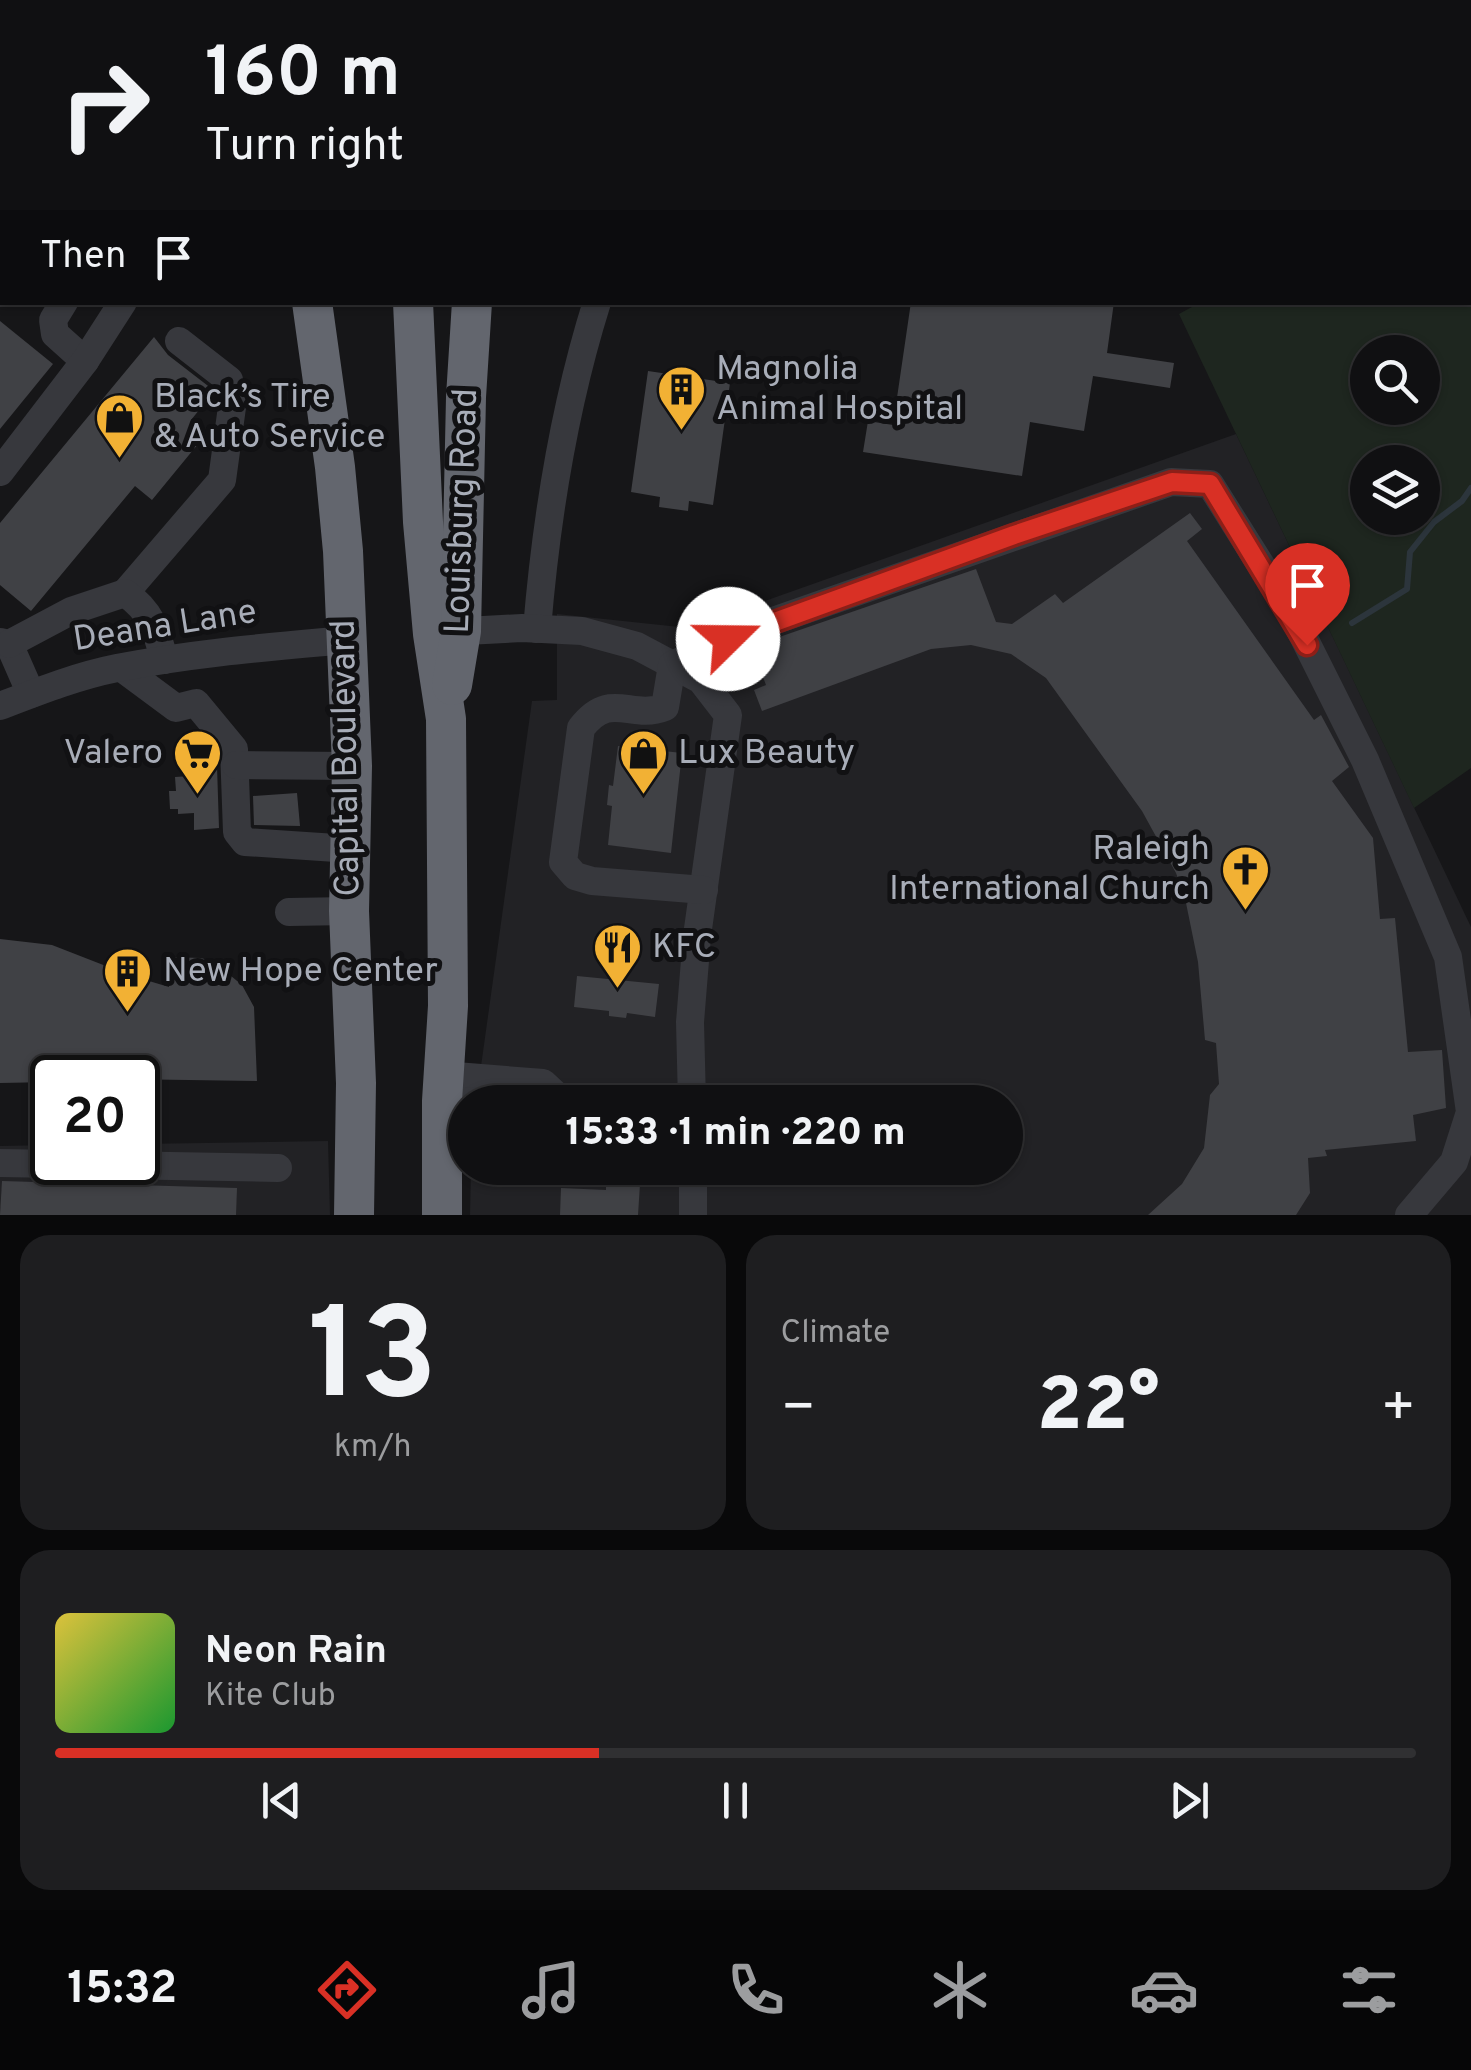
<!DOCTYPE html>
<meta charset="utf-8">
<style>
:root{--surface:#101012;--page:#1e1e20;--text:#f1f3f6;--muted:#9c9d9f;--line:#303032;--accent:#d93025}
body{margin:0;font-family:Overpass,sans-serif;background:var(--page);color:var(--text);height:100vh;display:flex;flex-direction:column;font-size:38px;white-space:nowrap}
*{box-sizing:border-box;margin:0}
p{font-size:32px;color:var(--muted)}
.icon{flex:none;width:55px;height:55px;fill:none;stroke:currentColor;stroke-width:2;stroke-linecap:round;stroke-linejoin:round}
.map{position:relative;height:1215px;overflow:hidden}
.details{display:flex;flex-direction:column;gap:20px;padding:20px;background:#09090a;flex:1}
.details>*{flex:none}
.top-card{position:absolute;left:0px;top:0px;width:1472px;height:305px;box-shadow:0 2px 8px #0004,0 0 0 2px var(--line);background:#101012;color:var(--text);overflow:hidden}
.buttons{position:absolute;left:1350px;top:335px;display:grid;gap:20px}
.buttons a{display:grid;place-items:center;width:90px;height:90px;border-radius:50%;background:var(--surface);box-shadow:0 2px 8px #0004,0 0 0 2px var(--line);font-size:50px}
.speed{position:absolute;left:30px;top:1055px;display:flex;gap:20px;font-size:50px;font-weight:700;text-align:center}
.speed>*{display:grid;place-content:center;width:130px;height:130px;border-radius:50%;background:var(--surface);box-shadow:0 2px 8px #0004,0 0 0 2px var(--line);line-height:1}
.speed .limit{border:5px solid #111;border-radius:15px;background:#fff;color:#111}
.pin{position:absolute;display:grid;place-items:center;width:85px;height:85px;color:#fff;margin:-102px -42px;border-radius:50% 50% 50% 0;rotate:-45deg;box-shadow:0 0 10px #0007}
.pin .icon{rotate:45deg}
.me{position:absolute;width:110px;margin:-55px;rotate:68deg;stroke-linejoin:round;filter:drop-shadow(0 0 8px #0008)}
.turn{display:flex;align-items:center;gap:35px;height:210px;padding:0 40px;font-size:45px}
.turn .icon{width:130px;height:130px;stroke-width:2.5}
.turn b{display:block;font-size:70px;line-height:85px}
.then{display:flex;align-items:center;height:95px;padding:0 40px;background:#0003;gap:20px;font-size:38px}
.big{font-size:75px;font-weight:800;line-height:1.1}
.details .widget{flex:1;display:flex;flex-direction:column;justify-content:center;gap:15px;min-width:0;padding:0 35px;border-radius:30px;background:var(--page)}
.details .dial{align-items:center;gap:0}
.dial b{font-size:130px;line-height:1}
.song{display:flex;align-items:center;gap:30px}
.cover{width:120px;height:120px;border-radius:15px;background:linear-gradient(135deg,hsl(50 70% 55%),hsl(130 70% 35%))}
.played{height:10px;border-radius:5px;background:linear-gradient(90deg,var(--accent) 40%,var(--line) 40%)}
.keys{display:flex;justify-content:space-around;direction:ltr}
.heat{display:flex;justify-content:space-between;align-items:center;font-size:55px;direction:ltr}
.details .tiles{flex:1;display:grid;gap:20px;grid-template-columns:1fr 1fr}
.widget:last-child{grid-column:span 2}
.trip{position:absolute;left:448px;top:1085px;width:575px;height:100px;border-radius:50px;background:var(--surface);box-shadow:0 2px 8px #0004,0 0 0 2px var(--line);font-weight:800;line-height:100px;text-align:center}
.tab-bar{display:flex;height:160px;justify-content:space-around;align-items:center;background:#060607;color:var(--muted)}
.tab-bar .icon{width:70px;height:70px}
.tab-bar .selected{color:var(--accent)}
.tab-bar b{font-size:45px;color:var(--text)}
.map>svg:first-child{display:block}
.built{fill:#222225}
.green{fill:#1e261f;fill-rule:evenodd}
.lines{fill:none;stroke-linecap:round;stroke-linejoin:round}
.stream{stroke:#2c353c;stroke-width:6}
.building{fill:#404145}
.minor{stroke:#37383d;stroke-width:28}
.highway{stroke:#63666e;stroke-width:40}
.route-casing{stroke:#8d1f18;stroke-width:25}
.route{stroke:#d93025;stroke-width:18}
.labels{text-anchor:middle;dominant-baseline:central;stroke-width:10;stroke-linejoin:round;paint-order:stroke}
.poi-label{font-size:35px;fill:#a8adb8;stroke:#111113;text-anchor:start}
.street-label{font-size:35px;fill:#a8adb8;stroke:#111113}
</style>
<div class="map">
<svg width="1471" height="1215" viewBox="0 0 1471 1215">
<rect width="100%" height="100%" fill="#161618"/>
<g class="built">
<path d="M 1236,434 L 1471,927 L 1471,1215 L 470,1215 L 471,1168 L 1005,1168 L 1005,1102 L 476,1102 L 532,701 L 557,700 L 557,614 L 689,628 Z"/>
<path d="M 328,1141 L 330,1215 L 0,1215 L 0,1146 L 52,1145 L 52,1162 L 138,1162 L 138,1144 Z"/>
</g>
<path class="green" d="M 1471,157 L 1471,768 L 1414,808 L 1179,314 L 1201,302 L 1470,302 ZM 1368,352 L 1422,352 L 1422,408 L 1368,408 ZM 1422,462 L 1422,518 L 1368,518 L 1368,462 Z"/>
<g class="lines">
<path class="stream" d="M 1352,623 L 1407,589 L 1410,552 L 1434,522 L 1462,501 L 1471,488"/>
</g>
<g class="building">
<path d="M 911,302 L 1114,302 L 1107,353 L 1174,363 L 1170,388 L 1093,376 L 1084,431 L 1030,422 L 1022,476 L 863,452 L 868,421 L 893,425 Z"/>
<path d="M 0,321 L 53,364 L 0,429 Z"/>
<path d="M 154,337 L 168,355 L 212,389 L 213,393 L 191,420 L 207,433 L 152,500 L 135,486 L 31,611 L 0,585 L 0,523 Z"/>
<path d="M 648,371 L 730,383 L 713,505 L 689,501 L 688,511 L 659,507 L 660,497 L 631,492 Z"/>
<path d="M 1190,513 L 1202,529 L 1187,541 L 1314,720 L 1321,715 L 1349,767 L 1332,781 L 1373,838 L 1380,919 L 1395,918 L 1408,1052 L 1442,1050 L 1446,1108 L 1413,1115 L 1416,1141 L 1325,1150 L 1327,1156 L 1308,1158 L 1310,1193 L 1296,1215 L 1148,1215 L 1182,1184 L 1204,1148 L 1210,1095 L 1219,1084 L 1216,1043 L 1205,1040 L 1198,962 L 1185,898 L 1176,873 L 1142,811 L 1046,678 L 1011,654 L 971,645 L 931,649 L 762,711 L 754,690 L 766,685 L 752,648 L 762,643 L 976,569 L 996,622 L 1012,624 L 1055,594 L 1063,603 Z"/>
<path d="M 618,746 L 682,753 L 671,853 L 608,845 L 612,806 L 607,805 L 609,785 L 613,786 Z"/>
<path d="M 217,766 L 219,828 L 194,830 L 194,813 L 178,814 L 178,809 L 170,809 L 169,791 L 176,791 L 175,777 L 190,776 L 190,768 Z"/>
<path d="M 297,793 L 300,826 L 254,825 L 253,796 Z"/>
<path d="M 0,939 L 52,945 L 129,975 L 169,987 L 169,957 L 201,958 L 214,962 L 242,985 L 254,1007 L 257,1081 L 52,1078 L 52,1082 L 0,1083 Z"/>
<path d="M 577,976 L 659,984 L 655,1017 L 627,1013 L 626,1018 L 609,1016 L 609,1011 L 574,1007 Z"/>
<path d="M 2,1181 L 237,1188 L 236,1215 L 0,1215 Z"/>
<path d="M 606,1183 L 640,1184 L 638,1215 L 560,1215 L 561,1188 L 606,1190 Z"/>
</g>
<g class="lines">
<g class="minor">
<path d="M 1148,0 L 1150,2"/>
<path d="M 673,2 L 673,0"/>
<path d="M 64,302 L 53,320 L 55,334 L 85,361"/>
<path d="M 0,472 L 85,361 L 123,302"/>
<path d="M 125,593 L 222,480 L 232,407 L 229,380 L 179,341"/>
<path d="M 537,629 C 546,520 564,407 597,302"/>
<path d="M 447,632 L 522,628 L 582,631 L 637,646 L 701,680 L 728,715 L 697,936 L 690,1022 L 692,1102"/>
<path d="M 0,642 L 9,644 L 31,694"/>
<path d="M 9,644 L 71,611 L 125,593 C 151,611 157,630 164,660"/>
<path d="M 122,668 L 176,708 L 196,703 L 234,749 L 237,832 L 245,842 L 351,849"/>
<path d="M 0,706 C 39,691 77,676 117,668 C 193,653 270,647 347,640"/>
<path d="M 236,765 L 352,766"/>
<path d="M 704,890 L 592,881 L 575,876 L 563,862 L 581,728 C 611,689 630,721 665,707 L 672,665 L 756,627 L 1171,482 L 1210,484 L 1293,616 L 1365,760 L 1448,957 L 1470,1112 L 1454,1162 L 1409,1215"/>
<path d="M 289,912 L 349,911"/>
<path d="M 443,1075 L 543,1083 L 558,1097 L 603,1102 L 692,1098"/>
<path d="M 442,1101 L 483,1102"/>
<path d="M 0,1163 L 278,1168"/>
<path d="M 693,1168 L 693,1215"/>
</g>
<g class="highway">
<path d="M 243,0 L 244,2"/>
<path d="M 284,0 L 284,2"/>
<path d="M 378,0 L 378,2"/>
<path d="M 493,2 L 493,0"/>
<path d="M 312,302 L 335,467 L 343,551 L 352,766 L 349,911 L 356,1083 L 354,1215"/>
<path d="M 413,302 L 423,522 L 433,634 L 446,719 L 448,1006 L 442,1101 L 442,1215"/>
<path d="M 452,685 L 461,631 L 466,397 L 472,302"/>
</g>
</g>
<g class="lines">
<defs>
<path id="route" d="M 728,639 L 1014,535 L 1172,482 L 1210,484 L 1307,645"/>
</defs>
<use href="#route" class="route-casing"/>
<use href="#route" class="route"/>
</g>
<defs>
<symbol id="building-pin" viewBox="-11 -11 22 30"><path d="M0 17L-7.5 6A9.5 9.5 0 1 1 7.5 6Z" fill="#f2b134" stroke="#111113"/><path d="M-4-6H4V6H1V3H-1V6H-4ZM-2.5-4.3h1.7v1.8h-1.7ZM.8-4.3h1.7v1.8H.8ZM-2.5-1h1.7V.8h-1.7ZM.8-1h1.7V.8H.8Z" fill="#111"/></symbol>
<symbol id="shop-pin" viewBox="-11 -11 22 30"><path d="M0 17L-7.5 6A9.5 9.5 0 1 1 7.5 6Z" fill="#f2b134" stroke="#111113"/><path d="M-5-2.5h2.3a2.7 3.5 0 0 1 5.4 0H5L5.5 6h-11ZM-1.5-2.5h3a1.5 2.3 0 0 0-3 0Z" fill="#111"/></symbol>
<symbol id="supermarket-pin" viewBox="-11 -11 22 30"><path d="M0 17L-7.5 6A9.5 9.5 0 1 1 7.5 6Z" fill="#f2b134" stroke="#111113"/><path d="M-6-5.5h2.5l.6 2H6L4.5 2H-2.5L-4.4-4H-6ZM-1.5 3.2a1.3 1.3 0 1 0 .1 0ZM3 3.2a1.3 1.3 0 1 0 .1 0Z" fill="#111"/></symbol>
<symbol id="church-pin" viewBox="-11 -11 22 30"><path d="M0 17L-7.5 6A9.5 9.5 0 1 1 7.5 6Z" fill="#f2b134" stroke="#111113"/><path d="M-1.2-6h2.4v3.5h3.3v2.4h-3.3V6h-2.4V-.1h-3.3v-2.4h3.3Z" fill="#111"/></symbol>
<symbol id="restaurant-pin" viewBox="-11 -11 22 30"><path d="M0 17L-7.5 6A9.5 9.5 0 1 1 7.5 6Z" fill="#f2b134" stroke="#111113"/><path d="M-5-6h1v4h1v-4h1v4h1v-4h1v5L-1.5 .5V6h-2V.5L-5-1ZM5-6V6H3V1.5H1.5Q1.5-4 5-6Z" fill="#111"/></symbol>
</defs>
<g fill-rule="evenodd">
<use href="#building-pin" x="654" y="362" width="55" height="75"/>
<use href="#shop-pin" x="92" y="390" width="55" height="75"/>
<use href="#supermarket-pin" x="170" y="726" width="55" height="75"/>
<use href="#shop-pin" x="616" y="726" width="55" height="75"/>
<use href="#church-pin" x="1218" y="842" width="55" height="75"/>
<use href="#restaurant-pin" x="590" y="920" width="55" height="75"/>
<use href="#building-pin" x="100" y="944" width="55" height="75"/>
</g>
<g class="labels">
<g class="poi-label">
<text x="716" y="370">Magnolia<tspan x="716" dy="40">Animal Hospital</tspan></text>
<text x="154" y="398">Black’s Tire<tspan x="154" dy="40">&amp; Auto Service</tspan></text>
<text x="163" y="754" text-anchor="end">Valero</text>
<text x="678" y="754">Lux Beauty</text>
<text x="1210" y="850" text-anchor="end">Raleigh<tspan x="1210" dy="40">International Church</tspan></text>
<text x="652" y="948">KFC</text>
<text x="163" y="972">New Hope Center</text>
</g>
<g class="street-label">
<text transform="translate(463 511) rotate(-88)">Louisburg Road</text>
<text transform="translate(165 627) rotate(-9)">Deana Lane</text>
<text transform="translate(347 758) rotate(-91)">Capital Boulevard</text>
</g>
</g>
</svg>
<div class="buttons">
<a><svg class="icon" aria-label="search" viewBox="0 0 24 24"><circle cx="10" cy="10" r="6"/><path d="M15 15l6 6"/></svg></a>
<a><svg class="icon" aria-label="layers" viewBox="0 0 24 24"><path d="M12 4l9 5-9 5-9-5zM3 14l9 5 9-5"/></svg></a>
</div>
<div class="speed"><div class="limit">20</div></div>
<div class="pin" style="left:1307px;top:645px;background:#d93025"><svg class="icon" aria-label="arrive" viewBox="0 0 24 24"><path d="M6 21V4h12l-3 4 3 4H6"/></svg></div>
<svg class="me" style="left:728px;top:639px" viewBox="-20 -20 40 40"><circle r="19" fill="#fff"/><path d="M0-13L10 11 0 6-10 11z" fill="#d93025"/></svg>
<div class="trip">15:33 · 1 min · 220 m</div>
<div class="top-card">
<div class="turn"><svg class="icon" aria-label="right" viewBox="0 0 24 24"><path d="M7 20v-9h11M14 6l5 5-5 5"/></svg><div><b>160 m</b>Turn right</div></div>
<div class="then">Then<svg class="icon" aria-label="arrive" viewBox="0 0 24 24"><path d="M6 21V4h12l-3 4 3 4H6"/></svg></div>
</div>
</div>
<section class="details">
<div class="tiles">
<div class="widget dial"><b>13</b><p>km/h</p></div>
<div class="widget"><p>Climate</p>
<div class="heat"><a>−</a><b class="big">22°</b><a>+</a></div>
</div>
<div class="widget">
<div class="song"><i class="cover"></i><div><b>Neon Rain</b><p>Kite Club</p></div></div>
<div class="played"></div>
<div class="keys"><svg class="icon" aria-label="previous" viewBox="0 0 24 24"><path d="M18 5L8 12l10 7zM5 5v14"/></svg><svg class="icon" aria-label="pause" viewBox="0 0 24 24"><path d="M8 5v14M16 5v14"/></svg><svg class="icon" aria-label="next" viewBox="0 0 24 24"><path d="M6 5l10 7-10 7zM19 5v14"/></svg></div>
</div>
</div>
</section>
<nav class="tab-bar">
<b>15:32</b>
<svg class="icon selected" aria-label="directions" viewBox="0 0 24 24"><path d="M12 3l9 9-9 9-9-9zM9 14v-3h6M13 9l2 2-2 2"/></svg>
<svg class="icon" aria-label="music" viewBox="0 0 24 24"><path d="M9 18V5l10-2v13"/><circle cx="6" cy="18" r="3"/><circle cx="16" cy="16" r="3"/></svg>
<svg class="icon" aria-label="phone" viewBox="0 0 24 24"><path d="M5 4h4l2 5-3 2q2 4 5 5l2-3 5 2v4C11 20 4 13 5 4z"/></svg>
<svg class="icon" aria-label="climate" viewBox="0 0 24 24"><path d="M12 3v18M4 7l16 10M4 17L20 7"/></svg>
<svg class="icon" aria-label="car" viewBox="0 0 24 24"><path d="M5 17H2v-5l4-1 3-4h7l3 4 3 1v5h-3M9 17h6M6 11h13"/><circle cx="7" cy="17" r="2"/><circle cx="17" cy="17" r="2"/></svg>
<svg class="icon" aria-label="filters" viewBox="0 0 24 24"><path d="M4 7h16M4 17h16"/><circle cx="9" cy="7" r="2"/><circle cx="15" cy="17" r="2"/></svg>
</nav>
